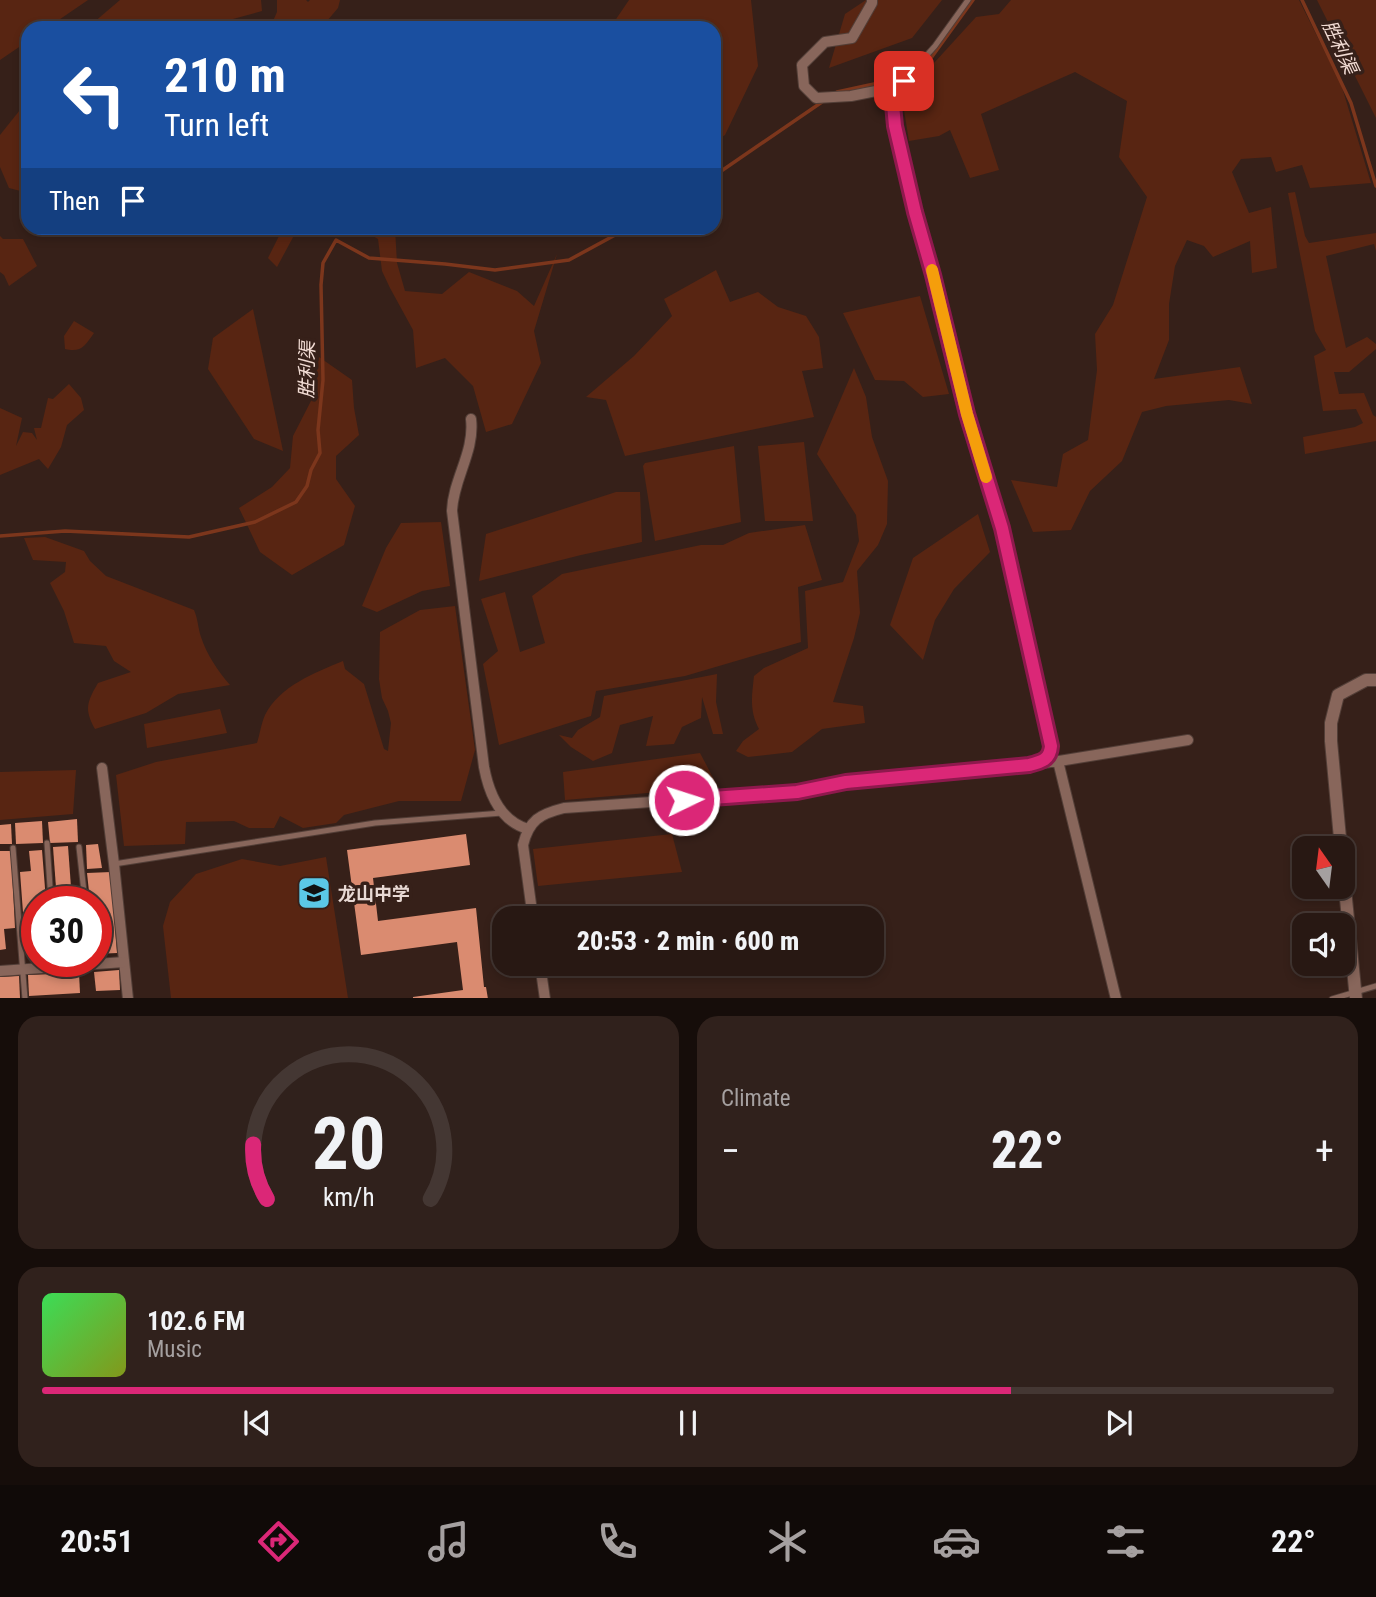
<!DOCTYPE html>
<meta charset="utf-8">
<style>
:root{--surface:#281813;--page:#30211c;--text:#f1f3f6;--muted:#a5a0a0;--line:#443733;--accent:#db2777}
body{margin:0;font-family:"Roboto Condensed","Noto Sans SC",sans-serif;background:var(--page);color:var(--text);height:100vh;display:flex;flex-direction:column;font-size:26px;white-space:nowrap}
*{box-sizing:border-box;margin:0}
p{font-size:23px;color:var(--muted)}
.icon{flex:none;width:38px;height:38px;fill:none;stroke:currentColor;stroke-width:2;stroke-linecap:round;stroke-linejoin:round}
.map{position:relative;height:998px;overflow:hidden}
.side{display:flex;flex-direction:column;gap:18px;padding:18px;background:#160d0a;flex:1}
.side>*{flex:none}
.guide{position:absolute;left:21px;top:21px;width:700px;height:214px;border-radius:21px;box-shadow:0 4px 10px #0003,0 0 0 2px var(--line);background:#1a4fa0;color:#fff;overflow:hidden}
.needle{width:46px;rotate:346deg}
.tools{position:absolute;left:1292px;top:836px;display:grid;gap:14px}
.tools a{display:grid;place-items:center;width:63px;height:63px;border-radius:14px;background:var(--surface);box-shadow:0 4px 10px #0003,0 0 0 2px var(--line);font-size:35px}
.speed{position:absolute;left:21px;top:886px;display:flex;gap:14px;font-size:35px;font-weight:700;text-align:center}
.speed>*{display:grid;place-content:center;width:91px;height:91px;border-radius:50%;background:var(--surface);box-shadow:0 4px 10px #0003,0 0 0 2px var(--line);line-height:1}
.speed .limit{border:10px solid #d22;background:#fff;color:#111}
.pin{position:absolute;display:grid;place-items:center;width:60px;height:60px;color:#fff;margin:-30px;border-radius:14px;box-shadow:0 4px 10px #0006}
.me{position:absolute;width:77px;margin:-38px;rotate:86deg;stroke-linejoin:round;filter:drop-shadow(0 0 5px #0008)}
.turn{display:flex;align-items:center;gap:24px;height:147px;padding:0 28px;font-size:32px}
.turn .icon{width:91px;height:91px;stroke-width:2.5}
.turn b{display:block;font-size:49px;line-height:60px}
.then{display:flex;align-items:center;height:66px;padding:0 28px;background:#0003;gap:14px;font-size:26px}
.big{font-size:52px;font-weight:800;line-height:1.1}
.side .tile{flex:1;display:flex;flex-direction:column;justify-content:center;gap:10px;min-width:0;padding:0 24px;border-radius:21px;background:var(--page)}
.side .dial{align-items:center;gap:0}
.dial svg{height:182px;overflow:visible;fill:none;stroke:var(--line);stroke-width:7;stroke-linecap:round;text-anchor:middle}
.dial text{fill:var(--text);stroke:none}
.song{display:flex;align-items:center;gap:21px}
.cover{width:84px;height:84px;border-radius:10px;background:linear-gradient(135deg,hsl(130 70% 55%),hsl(70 70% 35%))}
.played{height:7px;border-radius:4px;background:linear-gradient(90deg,var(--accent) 75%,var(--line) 75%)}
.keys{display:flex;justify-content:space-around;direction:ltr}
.heat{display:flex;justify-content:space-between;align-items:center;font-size:38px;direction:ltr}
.side .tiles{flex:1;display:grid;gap:18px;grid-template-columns:1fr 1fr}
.tile:last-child{grid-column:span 2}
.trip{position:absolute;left:492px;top:906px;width:392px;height:70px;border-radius:21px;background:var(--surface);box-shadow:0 4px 10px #0003,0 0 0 2px var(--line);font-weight:800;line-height:70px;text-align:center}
.menu{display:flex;height:112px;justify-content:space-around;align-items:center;background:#100a08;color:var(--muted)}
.menu .icon{width:49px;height:49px}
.menu .current{color:var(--accent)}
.menu b{font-size:32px;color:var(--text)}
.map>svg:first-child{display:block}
.green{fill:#582512}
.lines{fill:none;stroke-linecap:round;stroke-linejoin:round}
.stream{stroke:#7c361c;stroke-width:3.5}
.building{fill:#da8b70}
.service-casing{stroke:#523e37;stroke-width:7}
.minor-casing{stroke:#523e37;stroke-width:12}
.tertiary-casing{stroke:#523e37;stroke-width:14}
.service{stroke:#88665b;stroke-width:5}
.minor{stroke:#88665b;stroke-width:10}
.tertiary{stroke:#88665b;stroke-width:12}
.route-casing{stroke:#8e194d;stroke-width:18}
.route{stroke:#db2777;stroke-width:12}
.slow{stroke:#f59e0b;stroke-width:12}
.labels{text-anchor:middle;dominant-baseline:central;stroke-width:7;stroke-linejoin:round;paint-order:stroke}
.poi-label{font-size:18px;font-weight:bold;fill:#e8d9d4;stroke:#362019;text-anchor:start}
.water-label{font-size:19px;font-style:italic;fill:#f2dcd4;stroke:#362019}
</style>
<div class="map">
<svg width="1376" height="999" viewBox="0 0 1376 999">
<rect width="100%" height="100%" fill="#362019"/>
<g class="green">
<path d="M 0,0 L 88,0 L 47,28 L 28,28 L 28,41 L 0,60 Z"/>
<path d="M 120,0 L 261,0 L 262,11 L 200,28 L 92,28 L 93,23 Z"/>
<path d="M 277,0 L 306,0 L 308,2 L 310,0 L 340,0 L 338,8 L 321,28 L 270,28 L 277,12 Z"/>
<path d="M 629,0 L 751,0 L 758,66 L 725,135 L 714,142 L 714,28 L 610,28 Z"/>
<path d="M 866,0 L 942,0 L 912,38 L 829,68 L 845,14 Z"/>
<path d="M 1011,0 L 1299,0 L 1341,84 L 1371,183 L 1310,188 L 1302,165 L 1276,172 L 1271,157 L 1241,159 L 1232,172 L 1249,213 L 1271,207 L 1277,268 L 1252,273 L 1250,241 L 1213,257 L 1204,246 L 1187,240 L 1175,266 L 1169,304 L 1169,340 L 1154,379 L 1240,367 L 1252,404 L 1229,400 L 1166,406 L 1142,412 L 1122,461 L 1090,491 L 1071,530 L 1033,532 L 1011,480 L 1057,487 L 1063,454 L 1088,440 L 1097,370 L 1095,334 L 1113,305 L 1147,197 L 1119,157 L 1127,101 L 1075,72 L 981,114 L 999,170 L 970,178 L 950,130 L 939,136 L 909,141 L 902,98 L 976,17 L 999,14 Z"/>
<path d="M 1317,0 L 1376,0 L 1376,118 Z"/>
<path d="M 28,100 L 28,193 L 9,188 L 0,167 L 0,135 Z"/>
<path d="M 1295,192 L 1305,236 L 1309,243 L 1376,233 L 1376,251 L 1374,244 L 1326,256 L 1346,348 L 1367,337 L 1376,344 L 1376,349 L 1349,372 L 1334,372 L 1339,394 L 1364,393 L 1373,415 L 1376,417 L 1376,441 L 1305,454 L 1303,437 L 1355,427 L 1363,423 L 1356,409 L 1323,411 L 1314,356 L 1326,350 L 1315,331 L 1288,193 Z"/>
<path d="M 283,228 L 298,228 L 277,267 L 268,258 Z"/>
<path d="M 359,228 L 395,228 L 397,263 L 405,291 L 442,294 L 469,272 L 517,291 L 534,306 L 557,254 L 534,331 L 541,363 L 512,424 L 486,432 L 473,386 L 445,358 L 416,368 L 413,330 L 390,288 L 382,271 L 378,239 Z"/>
<path d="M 0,236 L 3,239 L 23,239 L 37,266 L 9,286 L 4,275 L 0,272 Z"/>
<path d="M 716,270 L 730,302 L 758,292 L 778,307 L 806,316 L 819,337 L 823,368 L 802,371 L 814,417 L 625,456 L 606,400 L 586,397 L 634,356 L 672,316 L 664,299 Z"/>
<path d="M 920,296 L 949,394 L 923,397 L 904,381 L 875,380 L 843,313 Z"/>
<path d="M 253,309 L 283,451 L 254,439 L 208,369 L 213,338 Z"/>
<path d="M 74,321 L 94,333 C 85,346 81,353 65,349 L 64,336 Z"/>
<path d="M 319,357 L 352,380 L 354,408 L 359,435 L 336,456 L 336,479 L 355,506 L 344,545 L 292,575 L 260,552 L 239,508 L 272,487 L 290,468 L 293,436 L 312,399 Z"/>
<path d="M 854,368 L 866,397 L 872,437 L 888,481 L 887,524 L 878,545 L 857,571 L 860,613 L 854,638 L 833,702 L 863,706 L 865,723 L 822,729 L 792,752 L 748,757 L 736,751 L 743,741 L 759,729 C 749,710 752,696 754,676 L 764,668 L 808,648 L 805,591 L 843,582 L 859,541 L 856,515 L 817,454 Z"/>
<path d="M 69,384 L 81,398 L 84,410 L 67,425 L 61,447 L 48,469 L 39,459 L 0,475 L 0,408 L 22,418 L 16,446 L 23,432 L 32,433 L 37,440 L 34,428 L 41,428 L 48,398 L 53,399 Z"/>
<path d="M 804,442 L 813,521 L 765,521 L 758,446 Z"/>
<path d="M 734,446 L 741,522 L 655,541 L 643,466 L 645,463 Z"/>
<path d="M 616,492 L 640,492 L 642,542 L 581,555 L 479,581 L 486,534 Z"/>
<path d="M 978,514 L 990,552 L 954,589 L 935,620 L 923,660 L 890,625 L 913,558 Z"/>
<path d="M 441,522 L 450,586 L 422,591 L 377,612 L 362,606 L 386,548 L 401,523 Z"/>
<path d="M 805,525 L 822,580 L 798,587 L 801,642 L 685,676 L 596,691 L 591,716 L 499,745 L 483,664 L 498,651 L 481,599 L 505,592 L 520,652 L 545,643 L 532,596 L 562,574 L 701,545 L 723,545 L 749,533 Z"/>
<path d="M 45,537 L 84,551 L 90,561 L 106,576 L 194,610 C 198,619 198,628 201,637 C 207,655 218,671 230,685 L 178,694 L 146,713 L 95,729 C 84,709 87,702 98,683 L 131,672 L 114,661 L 106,646 L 74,643 L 64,611 L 50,583 L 65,572 L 66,562 L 33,560 L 24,538 Z"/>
<path d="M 455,606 L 475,750 L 461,801 L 399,801 L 344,815 L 336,823 L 303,828 L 280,816 L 274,828 L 249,828 L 234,821 L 186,822 L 185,844 L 124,846 L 116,775 L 156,762 L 257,743 C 260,734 261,724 265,715 C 280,686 314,673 343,661 L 345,669 L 364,684 L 384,749 L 388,751 L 391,723 L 388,711 L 382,698 L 379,679 L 380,632 L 420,610 Z"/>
<path d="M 717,674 L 716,702 L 723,734 L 713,734 L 702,697 L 701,718 L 682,727 L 674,744 L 646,746 L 653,716 L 620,725 L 612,753 L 593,761 L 571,747 L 559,735 L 572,738 L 578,730 L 600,717 L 604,696 Z"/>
<path d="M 220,709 L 227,733 L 147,748 L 144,724 Z"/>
<path d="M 700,753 L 718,787 L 565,800 L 563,772 Z"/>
<path d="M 76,770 L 73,814 L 0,820 L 0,772 Z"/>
<path d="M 672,834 L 682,872 L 538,886 L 533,849 Z"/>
<path d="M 326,857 L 348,998 L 171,998 L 163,926 L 170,902 L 196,874 L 242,859 L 280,866 Z"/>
</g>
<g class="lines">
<g class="stream">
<path d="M 1302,0 L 1351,103 L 1376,186"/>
<path d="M 919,66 L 931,58 L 973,0"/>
<path d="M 837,92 L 897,79 L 907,74"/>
<path d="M 714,176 L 822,102"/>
<path d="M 0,536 L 65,531 L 189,537 L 255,522 L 296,502 L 307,486 L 311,470 L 320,453 L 318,430 L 323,380 L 321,285 L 323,263 L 336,240 L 369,258 L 445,264 L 495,270 L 569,260 L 628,228"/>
</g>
</g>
<g class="building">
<path d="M 77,819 L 78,842 L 50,843 L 48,822 Z"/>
<path d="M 42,821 L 43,843 L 16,844 L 15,823 Z"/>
<path d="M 11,824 L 12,844 L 0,844 L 0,825 Z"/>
<path d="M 466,834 L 470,865 L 373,878 L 378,921 L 476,908 L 484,987 L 486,987 L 488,999 L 413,999 L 413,997 L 463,990 L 457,942 L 361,955 L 347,850 Z"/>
<path d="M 98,844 L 102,868 L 87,869 L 86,845 Z"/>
<path d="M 68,846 L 72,901 L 57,901 L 53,847 Z"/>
<path d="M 42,850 L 46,901 L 37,901 L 37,952 L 26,953 L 20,872 L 31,871 L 29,851 Z"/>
<path d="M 0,851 L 11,851 L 15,928 L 4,929 L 6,949 L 0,950 Z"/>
<path d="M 111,872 L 117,953 L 96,954 L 96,901 L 90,901 L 87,873 Z"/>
<path d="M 119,970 L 120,990 L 96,991 L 94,972 Z"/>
<path d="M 79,973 L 80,993 L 29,996 L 28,975 Z"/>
<path d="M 19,976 L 20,998 L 0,999 L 0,977 Z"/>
</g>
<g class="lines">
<defs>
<g id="service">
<path d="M 892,94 L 935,46 L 968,0"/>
<path d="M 47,843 L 51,901"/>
<path d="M 79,847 L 85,901"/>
<path d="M 13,848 L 25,999"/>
<path d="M 114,864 L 375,823 L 502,813"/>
<path d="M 1332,999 L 1376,986"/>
</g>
<g id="minor">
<path d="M 872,0 L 872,3 L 852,38 L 825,42 L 802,65 L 804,86 L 816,98 L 851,96 L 886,89 L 892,94 L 895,126 L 915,212 L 933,275 L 967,414 L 1002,528 L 1050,746 C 1050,760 1041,762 1029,765 L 1058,761 L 1116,999"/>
<path d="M 471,419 C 475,452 453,479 452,511 L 484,767 C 489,794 500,821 528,829"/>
<path d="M 1053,762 L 1188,740"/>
<path d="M 102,768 L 114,864 L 128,999"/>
<path d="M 533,919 L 523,845 C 529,820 540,814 564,808 L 797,792 L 846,782 L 1034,764"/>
<path d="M 540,964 L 545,999"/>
<path d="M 0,971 L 124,962"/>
</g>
<g id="tertiary">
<path d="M 1341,849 L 1331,741 L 1331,723 L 1338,695 L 1366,680 L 1376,680"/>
<path d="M 1342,859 L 1356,999"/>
</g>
</defs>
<use href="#service" class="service-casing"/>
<use href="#minor" class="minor-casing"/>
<use href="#tertiary" class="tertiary-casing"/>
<use href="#service" class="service"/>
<use href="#minor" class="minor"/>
<use href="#tertiary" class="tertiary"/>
</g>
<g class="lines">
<defs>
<path id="route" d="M 684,800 L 797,792 L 846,782 L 1029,765 C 1041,762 1050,760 1051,746 L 1002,528 L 967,414 L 933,275 L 915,212 L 895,126 L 892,94 L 904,81"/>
</defs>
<use href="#route" class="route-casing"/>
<use href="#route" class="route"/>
<path class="slow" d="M 932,270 L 967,414 L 986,477"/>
</g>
<defs>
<symbol id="school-square" viewBox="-11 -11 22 22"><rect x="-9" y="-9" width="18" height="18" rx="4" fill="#5bc8e7" stroke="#362019"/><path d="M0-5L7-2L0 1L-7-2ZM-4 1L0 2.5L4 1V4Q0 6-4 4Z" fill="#111"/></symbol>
</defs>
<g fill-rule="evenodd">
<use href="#school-square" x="295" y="874" width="38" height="38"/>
</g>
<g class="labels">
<g class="poi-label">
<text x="338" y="893">龙山中学</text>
</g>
<g class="water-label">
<text transform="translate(1340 47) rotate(65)">胜利渠</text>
<text transform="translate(307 370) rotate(-89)">胜利渠</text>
</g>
</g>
</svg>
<div class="tools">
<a><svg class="needle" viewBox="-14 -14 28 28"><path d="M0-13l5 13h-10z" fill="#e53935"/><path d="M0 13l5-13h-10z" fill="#a5a0a0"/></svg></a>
<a><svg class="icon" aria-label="sound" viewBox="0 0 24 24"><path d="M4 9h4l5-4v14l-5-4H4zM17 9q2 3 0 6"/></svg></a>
</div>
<div class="speed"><div class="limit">30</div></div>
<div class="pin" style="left:904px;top:81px;background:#d93025"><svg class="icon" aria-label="arrive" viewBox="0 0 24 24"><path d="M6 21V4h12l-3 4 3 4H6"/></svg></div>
<svg class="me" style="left:684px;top:800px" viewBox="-20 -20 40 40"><circle r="17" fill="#db2777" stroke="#fff" stroke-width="3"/><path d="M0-11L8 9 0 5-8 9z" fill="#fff"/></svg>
<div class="trip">20:53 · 2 min · 600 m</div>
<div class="guide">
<div class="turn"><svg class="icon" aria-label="left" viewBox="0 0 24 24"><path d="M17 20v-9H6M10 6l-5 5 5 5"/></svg><div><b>210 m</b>Turn left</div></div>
<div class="then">Then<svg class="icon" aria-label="arrive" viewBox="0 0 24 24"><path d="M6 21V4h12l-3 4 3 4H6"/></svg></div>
</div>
</div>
<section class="side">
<div class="tiles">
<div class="tile dial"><svg viewBox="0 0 100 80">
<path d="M14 69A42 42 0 1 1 86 69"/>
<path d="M14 69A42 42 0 0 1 8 45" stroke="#db2777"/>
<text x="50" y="56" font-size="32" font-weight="700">20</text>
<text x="50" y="72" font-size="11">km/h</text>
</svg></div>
<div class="tile"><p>Climate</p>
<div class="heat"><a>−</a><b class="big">22°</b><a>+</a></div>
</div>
<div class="tile">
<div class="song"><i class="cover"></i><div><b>102.6 FM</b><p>Music</p></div></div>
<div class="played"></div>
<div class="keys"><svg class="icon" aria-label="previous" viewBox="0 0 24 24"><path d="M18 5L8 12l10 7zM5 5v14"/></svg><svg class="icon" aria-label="pause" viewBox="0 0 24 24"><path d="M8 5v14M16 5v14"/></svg><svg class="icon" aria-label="next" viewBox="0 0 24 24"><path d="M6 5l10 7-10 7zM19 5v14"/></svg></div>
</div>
</div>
</section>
<nav class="menu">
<b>20:51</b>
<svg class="icon current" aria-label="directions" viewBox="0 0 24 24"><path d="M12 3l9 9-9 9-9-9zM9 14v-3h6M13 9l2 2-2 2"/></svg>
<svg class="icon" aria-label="music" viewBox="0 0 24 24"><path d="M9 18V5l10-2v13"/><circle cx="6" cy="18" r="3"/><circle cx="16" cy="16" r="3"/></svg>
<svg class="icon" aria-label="phone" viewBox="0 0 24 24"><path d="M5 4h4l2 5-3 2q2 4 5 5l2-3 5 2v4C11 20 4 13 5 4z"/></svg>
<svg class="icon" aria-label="climate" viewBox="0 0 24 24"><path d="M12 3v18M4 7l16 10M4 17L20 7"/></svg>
<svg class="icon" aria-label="car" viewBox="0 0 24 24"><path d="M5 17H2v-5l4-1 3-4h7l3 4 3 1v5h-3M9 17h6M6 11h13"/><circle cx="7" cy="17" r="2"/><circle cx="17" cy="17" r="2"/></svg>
<svg class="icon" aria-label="filters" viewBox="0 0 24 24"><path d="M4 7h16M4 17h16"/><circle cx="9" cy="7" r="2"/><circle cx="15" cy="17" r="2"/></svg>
<b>22°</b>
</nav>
